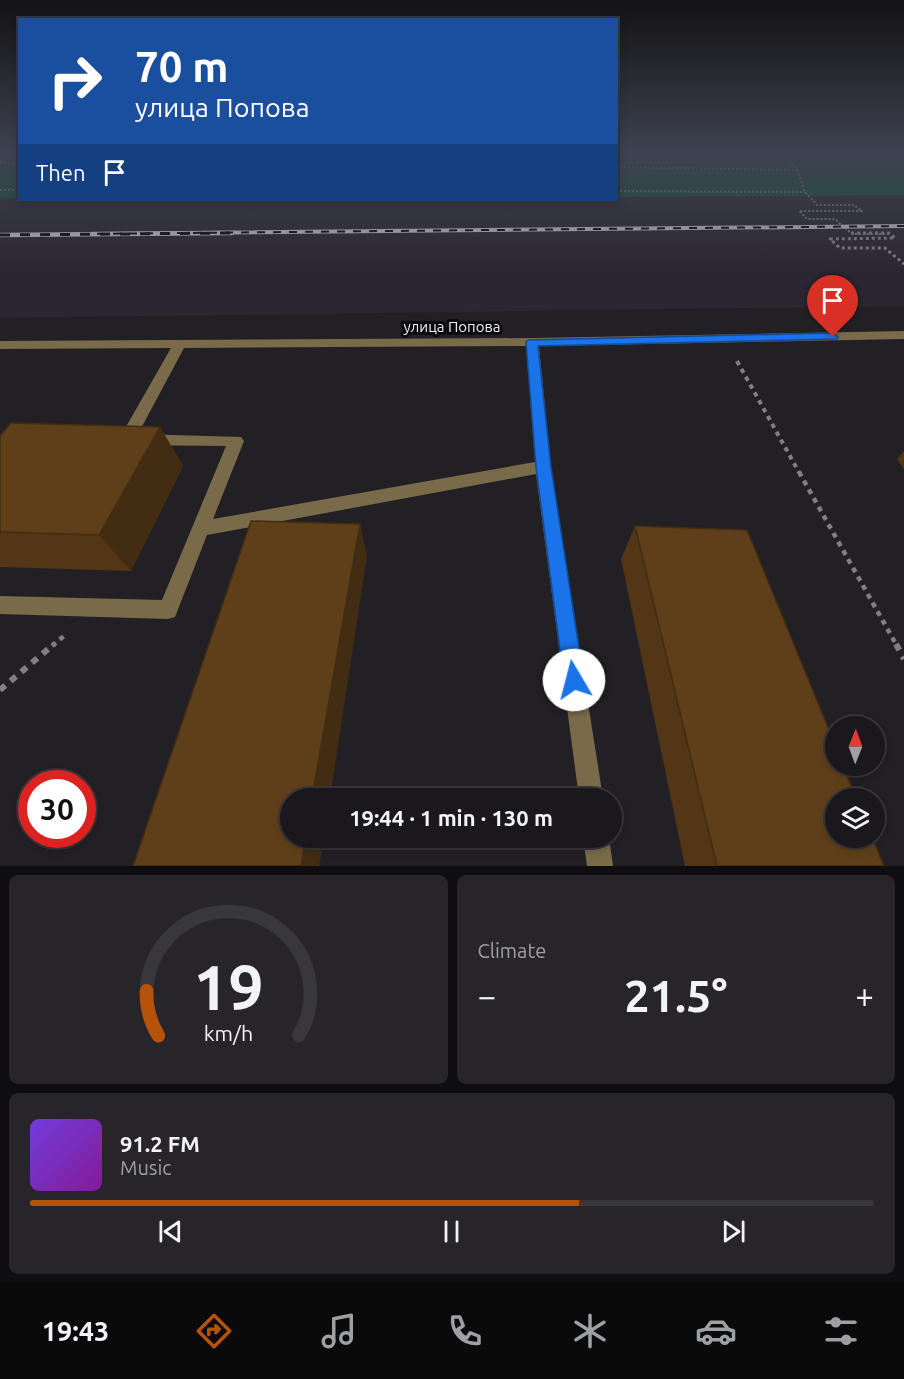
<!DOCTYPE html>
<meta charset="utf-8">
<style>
:root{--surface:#1a181c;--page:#272529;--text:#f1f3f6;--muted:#9fa0a3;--line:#38373b;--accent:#b45309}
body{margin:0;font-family:Ubuntu,sans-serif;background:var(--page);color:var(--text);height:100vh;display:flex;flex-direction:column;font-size:22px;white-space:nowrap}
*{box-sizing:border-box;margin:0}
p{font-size:20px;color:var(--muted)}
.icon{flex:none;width:33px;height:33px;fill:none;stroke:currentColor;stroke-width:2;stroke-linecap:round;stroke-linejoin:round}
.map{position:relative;height:866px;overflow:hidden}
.details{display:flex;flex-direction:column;gap:9px;padding:9px;background:#0e0d0f;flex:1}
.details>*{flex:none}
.banner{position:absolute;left:18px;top:18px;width:600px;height:183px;border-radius:0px;box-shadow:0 3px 9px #0003,0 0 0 2px var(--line);background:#1a4fa0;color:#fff;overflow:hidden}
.needle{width:39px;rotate:1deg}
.fabs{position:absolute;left:825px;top:716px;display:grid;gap:12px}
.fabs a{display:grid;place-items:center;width:60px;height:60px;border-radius:50%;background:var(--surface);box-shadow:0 3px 9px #0003,0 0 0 2px var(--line);font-size:30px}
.speed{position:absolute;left:18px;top:770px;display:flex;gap:12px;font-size:30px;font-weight:700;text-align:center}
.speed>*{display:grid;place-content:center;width:78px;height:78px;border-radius:50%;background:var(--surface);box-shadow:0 3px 9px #0003,0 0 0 2px var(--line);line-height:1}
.speed .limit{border:9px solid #d22;background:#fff;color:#111}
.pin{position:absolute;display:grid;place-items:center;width:51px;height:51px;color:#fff;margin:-62px -26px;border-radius:50% 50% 50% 0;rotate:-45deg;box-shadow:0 0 6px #0007}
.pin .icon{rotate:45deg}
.me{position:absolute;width:66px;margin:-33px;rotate:352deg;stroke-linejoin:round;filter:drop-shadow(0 0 4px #0008)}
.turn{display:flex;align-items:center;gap:21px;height:126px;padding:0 18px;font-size:27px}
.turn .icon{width:78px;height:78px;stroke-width:2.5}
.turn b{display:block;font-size:42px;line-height:51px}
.then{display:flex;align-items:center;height:57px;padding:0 18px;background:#0003;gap:12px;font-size:22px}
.big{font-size:45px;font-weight:700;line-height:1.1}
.details .card{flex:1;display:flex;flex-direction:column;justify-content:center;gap:9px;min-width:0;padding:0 21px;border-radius:9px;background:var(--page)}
.details .dial{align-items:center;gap:0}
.dial svg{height:156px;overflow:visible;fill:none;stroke:var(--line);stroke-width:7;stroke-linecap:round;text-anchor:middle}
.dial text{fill:var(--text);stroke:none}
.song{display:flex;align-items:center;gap:18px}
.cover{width:72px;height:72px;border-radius:9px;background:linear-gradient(135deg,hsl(260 70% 55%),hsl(290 70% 35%))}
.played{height:6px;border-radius:3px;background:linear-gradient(90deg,var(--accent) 65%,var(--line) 65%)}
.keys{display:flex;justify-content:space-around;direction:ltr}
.heat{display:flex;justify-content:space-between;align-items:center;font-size:33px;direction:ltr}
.details .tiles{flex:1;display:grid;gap:9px;grid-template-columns:1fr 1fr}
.card:last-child{grid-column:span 2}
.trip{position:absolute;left:280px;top:788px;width:342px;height:60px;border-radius:30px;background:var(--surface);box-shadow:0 3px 9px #0003,0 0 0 2px var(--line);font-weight:700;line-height:60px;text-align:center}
.dock{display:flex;height:96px;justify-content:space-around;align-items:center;background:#0a0a0b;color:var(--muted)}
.dock .icon{width:42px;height:42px}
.dock .on{color:var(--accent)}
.dock b{font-size:27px;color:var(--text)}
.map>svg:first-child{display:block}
.built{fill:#2b2631}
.green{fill:#135233}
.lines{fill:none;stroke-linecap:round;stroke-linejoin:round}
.path-far4{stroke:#817f83;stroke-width:2;stroke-dasharray:2 2;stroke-linecap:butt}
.path-far3{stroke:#817f83;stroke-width:3;stroke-dasharray:3 3;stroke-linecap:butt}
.path-far2{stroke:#817f83;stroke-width:4;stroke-dasharray:4.5 4.5;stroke-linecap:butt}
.path-far1{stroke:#817f83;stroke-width:4.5;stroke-dasharray:5 5;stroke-linecap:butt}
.path{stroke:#817f83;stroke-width:6;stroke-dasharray:7 7;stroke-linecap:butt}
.minor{fill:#796b4a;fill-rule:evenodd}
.rail-far1-casing{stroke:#c1c0c3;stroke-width:4}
.rail-casing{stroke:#c1c0c3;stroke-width:4.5}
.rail-far1{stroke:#0b0a0c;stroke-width:2;stroke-dasharray:8;stroke-linecap:butt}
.rail{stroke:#0b0a0c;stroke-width:3;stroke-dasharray:10;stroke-linecap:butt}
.wall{fill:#523616}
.shaded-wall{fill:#422c12}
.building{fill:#5f3f19;stroke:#422c12;stroke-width:1.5}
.route{fill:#1a73e8;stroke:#114b97;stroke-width:1.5}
.labels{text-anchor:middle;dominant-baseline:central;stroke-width:6;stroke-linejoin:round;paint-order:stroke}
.street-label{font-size:15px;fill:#efeef1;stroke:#0b0a0c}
</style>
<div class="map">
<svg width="904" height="866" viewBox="0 0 904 866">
<rect width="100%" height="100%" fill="#222025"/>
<path class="built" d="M 904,195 L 904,306 L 0,318 L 0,198 L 616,200 L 617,197 Z"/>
<g class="green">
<rect x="0" y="152" width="19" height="46"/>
<path d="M 616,152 L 904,152 L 904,195 L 617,197 Z"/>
</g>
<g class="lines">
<g class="path-far4">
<path d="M 781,152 L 797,170 L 805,192 L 817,205 L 854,205 L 862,211 L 799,211 L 807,219 L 835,219 L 852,234 L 890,234"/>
<path d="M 0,162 L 20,153"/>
<path d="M 0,163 L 20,164"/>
<path d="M 616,167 L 797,170"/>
<path d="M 0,190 L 20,190"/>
<path d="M 616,191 L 805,192"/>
</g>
<path class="path-far3" d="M 851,233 L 889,233 L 895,238 L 830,239 L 840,248 L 885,248 L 904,264"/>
<path class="path-far2" d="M 737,361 L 800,474"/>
<g class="path-far1">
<path d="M 799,472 L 897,646"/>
<path d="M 52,646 L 64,636"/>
</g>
<g class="path">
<path d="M 896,644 L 904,659"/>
<path d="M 0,690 L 54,644"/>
</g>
<g class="minor">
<path d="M 904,331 L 904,339 L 539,346 L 551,467 L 603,798 L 579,798 L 536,474 L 207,535 L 175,617 L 168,619 L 0,614 L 0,596 L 162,600 L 226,446 L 127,445 L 122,443 L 119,439 L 171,348 L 0,349 L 0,341 L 532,338 ZM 526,346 L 535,462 L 213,519 L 244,441 L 241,437 L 138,434 L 184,348 Z"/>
<path d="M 583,837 L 609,837 L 613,866 L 587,866 Z"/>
</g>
<defs>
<path id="rail-far1" d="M 81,234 L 904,226"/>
<path id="rail" d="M 0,235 L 232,233"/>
</defs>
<use href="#rail-far1" class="rail-far1-casing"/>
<use href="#rail" class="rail-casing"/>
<use href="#rail-far1" class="rail-far1"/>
<use href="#rail" class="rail"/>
</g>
<g class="wall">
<path d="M 160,427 L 183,466 L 131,571 L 0,567 L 0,436 Z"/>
<path d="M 904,451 L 904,469 L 897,459 Z"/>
<path d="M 635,526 L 884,866 L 685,866 L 621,559 Z"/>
</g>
<g class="shaded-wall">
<path d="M 160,427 L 183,466 L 131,571 L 99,535 Z"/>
<path d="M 360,524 L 367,556 L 330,798 L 312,798 Z"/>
<path d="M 306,837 L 324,837 L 319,866 L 301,866 Z"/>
</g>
<g class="building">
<path d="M 11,423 L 160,427 L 99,535 L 0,532 L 0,436 Z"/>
<path d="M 251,521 L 360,524 L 312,798 L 291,798 L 291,837 L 306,837 L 301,866 L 133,866 Z"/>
<path d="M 635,526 L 747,530 L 836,747 L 836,765 L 843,765 L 856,798 L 836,798 L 836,837 L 872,837 L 884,866 L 717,866 Z"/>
</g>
<linearGradient id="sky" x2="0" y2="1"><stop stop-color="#131214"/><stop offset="0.56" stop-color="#3e4251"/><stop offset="1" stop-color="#3e4251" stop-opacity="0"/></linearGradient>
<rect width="904" height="273" fill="url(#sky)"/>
<path class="route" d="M 833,333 L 838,337 L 837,339 L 538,346 L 551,467 L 584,680 L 581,687 L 574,689 L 567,687 L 564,680 L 536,467 L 526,342 L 528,340 Z"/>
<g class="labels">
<g class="street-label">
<text x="452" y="326">улица Попова</text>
</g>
</g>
</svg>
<div class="fabs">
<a><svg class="needle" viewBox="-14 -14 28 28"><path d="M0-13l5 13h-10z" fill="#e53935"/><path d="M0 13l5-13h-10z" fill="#9fa0a3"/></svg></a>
<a><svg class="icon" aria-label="layers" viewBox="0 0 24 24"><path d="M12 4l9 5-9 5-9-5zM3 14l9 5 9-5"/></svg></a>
</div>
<div class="speed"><div class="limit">30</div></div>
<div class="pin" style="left:833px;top:337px;background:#d93025"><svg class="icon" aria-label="arrive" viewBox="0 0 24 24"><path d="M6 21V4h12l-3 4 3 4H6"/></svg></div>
<svg class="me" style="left:574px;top:680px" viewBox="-20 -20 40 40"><circle r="19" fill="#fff"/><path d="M0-13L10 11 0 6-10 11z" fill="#1a73e8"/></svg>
<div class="trip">19:44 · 1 min · 130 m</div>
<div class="banner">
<div class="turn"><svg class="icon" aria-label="right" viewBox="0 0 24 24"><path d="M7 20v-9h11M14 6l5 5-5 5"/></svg><div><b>70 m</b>улица Попова</div></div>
<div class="then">Then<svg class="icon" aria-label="arrive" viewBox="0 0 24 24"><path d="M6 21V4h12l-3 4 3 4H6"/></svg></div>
</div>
</div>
<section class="details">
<div class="tiles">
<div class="card dial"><svg viewBox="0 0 100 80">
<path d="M14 69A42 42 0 1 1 86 69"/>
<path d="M14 69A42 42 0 0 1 8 46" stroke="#b45309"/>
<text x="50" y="56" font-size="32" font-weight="700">19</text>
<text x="50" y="72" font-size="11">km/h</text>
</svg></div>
<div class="card"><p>Climate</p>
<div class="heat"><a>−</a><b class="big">21.5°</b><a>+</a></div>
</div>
<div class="card">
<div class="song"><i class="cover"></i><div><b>91.2 FM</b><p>Music</p></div></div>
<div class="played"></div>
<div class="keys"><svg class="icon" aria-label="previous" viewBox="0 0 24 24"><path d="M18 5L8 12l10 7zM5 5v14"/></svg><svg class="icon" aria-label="pause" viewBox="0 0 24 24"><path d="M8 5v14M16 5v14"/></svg><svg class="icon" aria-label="next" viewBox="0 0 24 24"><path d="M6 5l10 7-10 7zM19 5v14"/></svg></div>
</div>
</div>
</section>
<nav class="dock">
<b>19:43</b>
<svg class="icon on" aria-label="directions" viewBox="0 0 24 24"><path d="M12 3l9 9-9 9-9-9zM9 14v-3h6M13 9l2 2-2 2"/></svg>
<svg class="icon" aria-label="music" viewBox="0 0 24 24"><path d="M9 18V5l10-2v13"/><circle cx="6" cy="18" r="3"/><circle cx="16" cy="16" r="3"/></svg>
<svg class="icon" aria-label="phone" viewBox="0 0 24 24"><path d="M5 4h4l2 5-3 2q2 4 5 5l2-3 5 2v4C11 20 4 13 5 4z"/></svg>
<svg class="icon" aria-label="climate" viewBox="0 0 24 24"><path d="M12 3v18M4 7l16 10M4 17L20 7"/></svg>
<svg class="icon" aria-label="car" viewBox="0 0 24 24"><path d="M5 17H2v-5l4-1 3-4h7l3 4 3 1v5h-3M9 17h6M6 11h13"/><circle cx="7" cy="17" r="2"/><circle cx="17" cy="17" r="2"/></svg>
<svg class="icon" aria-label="filters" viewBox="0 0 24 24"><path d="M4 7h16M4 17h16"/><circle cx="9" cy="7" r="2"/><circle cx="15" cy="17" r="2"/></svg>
</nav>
